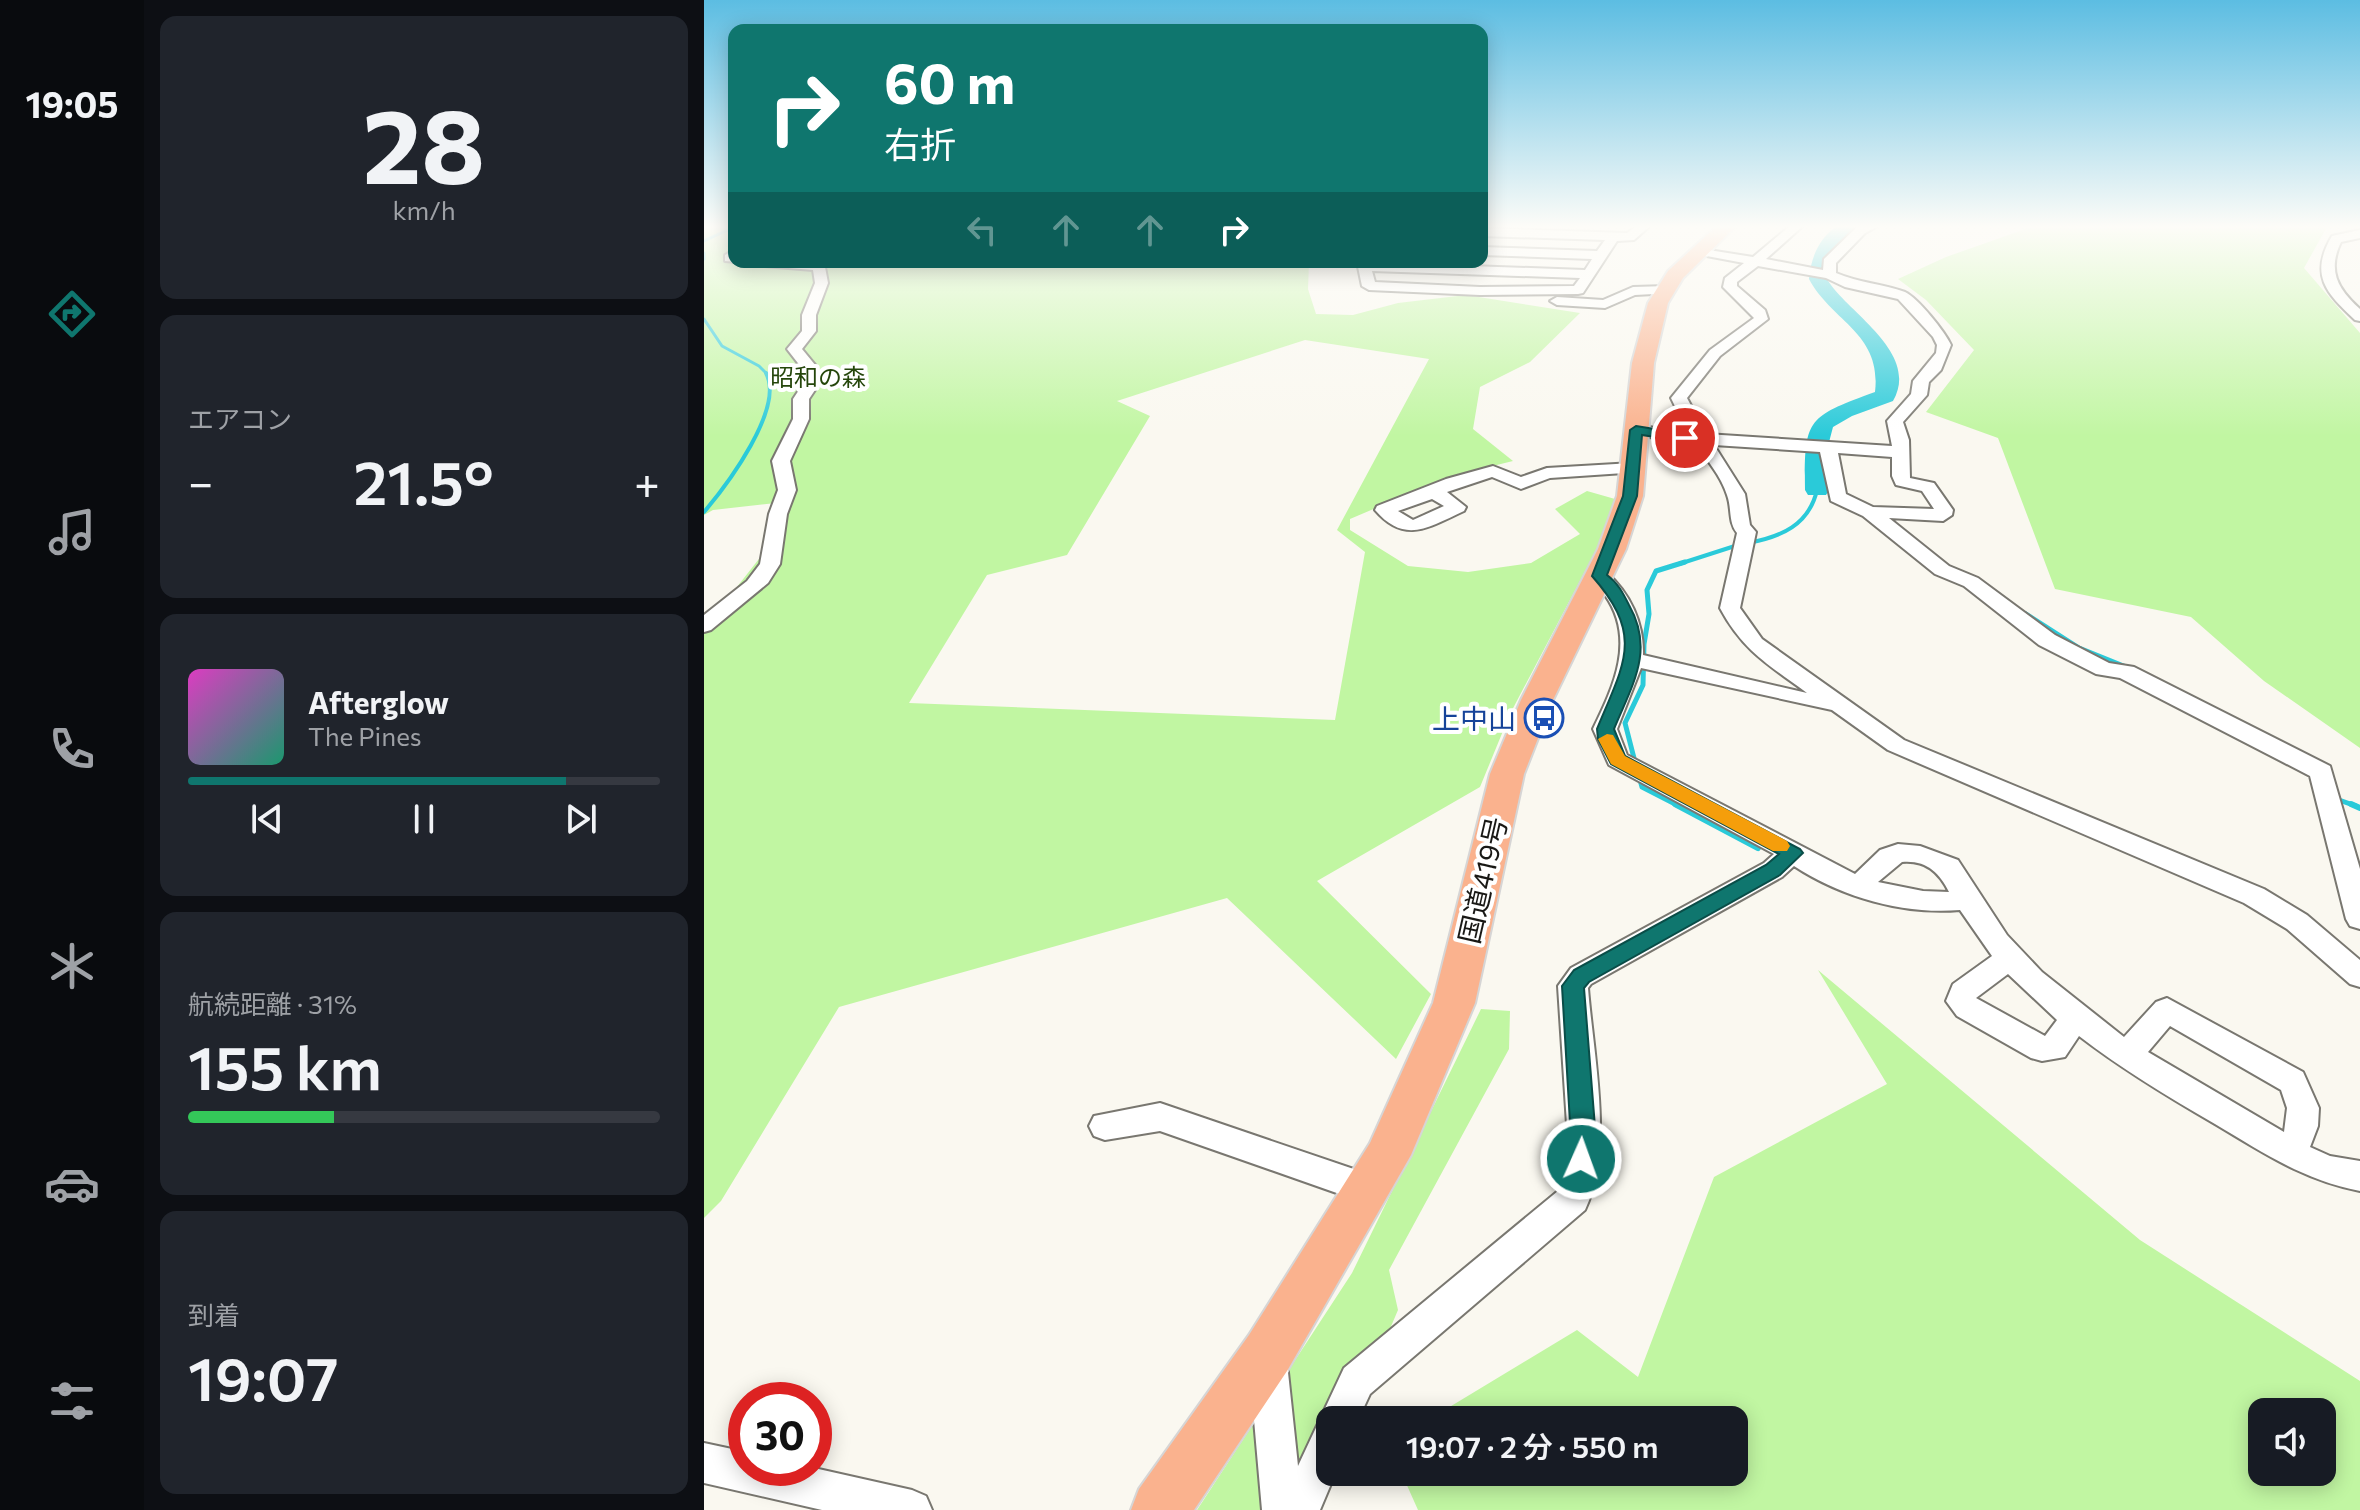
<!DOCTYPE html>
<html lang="ja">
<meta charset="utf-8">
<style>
:root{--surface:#171b24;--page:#20242c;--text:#f1f3f6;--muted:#9ea1a6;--line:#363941;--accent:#0f766e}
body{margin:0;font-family:Commissioner,"Noto Sans JP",sans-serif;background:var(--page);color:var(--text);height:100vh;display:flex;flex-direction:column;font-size:30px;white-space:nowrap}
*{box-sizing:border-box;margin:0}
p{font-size:26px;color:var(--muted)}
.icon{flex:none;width:44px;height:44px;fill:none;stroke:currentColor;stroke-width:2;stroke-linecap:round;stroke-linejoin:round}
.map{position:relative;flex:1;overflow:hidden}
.side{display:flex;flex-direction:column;gap:16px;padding:16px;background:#0d0f14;width:560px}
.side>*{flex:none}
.guide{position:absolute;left:24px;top:24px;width:760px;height:244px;border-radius:16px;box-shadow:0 4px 20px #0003;background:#0f766e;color:#fff;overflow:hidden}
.controls{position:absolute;left:1544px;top:1398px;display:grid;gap:16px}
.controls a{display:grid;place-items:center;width:88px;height:88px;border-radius:16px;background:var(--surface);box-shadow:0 4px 20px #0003;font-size:40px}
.speed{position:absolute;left:24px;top:1382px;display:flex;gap:16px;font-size:40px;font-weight:700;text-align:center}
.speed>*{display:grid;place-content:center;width:104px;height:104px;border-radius:50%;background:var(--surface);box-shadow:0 4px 20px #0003;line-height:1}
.speed .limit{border:12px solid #d22;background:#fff;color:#111}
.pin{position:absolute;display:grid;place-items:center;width:68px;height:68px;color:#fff;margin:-34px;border:4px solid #fff;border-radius:50%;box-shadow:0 2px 8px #0007}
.me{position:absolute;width:88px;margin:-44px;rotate:2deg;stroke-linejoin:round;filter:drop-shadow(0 0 6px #0008)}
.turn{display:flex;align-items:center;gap:28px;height:168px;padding:0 24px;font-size:36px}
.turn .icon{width:104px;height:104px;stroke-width:2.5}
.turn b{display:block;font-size:56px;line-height:68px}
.lanes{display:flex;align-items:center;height:76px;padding:0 24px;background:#0003;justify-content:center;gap:40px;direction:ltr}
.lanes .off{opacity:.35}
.big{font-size:60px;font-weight:600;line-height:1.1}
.side .widget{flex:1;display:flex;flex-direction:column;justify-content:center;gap:12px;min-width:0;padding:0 28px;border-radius:16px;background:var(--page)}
.side .dial{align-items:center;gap:0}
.dial b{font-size:104px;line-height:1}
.song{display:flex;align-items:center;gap:24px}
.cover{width:96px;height:96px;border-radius:12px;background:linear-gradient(135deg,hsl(310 70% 55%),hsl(160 70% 35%))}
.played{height:8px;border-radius:4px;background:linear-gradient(90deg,var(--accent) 80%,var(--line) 80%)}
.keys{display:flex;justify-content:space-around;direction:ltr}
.heat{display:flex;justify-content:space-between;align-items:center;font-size:44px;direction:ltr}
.charge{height:12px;border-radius:6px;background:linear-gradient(90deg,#34c759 31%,var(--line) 0)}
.trip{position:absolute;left:612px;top:1406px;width:432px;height:80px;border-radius:16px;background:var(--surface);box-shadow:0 4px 20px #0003;font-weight:600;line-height:80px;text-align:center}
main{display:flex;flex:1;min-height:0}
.tabs{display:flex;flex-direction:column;width:144px;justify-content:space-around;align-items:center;background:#090b0e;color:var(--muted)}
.tabs .icon{width:56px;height:56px}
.tabs .current{color:var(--accent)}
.tabs b{font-size:36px;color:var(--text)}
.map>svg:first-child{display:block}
.green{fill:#c1f6a2;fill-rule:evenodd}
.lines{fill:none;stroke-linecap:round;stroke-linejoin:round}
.stream-far3{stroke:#2acad9;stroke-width:3}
.stream-far2{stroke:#2acad9;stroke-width:4}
.stream-far1{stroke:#2acad9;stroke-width:5}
.stream{stroke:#2acad9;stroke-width:6}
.river{fill:#2acad9;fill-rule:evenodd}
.minor-casing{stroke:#797770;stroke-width:4}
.highway-casing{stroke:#d6d5d5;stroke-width:4}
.minor{fill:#fff;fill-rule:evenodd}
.highway{fill:#fab28e;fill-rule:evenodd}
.route{fill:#0f766e;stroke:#0a4d48;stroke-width:2}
.slow{fill:#f59e0b}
.labels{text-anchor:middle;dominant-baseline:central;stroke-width:8;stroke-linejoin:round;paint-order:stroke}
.far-park-label{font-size:24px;fill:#25460b;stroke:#fff}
.transit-label{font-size:28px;fill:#164399;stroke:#fff;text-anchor:end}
.street-label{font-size:28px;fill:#191815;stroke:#fff}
</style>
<main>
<nav class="tabs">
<b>19:05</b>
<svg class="icon current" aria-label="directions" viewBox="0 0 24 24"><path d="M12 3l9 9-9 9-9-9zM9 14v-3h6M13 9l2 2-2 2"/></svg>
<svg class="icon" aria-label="music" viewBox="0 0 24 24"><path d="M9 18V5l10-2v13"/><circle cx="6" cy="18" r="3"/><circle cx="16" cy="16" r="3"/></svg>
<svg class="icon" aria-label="phone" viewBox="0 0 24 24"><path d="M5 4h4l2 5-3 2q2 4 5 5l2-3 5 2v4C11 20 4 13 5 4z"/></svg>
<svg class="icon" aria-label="climate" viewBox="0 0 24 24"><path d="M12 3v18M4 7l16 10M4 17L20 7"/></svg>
<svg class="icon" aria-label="car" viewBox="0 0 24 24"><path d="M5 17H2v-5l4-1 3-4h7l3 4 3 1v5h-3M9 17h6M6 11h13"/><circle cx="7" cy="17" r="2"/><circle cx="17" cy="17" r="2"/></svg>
<svg class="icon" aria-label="filters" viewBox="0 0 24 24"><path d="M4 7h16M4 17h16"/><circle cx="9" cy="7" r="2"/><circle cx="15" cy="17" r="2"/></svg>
</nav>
<section class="side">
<div class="widget dial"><b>28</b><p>km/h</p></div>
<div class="widget"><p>エアコン</p>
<div class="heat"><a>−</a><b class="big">21.5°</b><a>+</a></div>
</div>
<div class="widget">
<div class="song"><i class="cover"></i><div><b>Afterglow</b><p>The Pines</p></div></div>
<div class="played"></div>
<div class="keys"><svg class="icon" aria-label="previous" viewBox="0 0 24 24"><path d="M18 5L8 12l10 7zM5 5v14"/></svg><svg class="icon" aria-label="pause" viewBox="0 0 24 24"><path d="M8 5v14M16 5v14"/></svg><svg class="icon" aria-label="next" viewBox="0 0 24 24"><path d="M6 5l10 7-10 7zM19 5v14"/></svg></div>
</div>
<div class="widget"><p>航続距離 · 31%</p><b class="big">155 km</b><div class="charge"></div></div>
<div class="widget"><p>到着</p><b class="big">19:07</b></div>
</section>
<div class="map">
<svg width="1656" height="1510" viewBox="0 0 1656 1510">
<rect width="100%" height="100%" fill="#faf8f0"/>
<g class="green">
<path d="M 0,225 L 30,225 L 30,262 L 605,262 L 604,289 L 612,314 L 649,315 L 694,303 L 762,295 L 876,313 L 826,362 L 776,387 L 769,429 L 809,461 L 744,477 L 735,487 L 686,502 L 646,519 L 646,530 L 704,566 L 764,572 L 827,563 L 876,534 L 851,509 L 883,491 L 918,501 L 806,714 L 776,787 L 613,881 L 727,994 L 692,1059 L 523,898 L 135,1007 L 17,1201 L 0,1218 L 0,615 L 29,592 L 66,545 L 72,503 L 9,510 L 0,515 ZM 601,340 L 725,359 L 633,530 L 661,552 L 631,720 L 205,703 L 283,575 L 363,555 L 446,416 L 413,401 Z"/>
<path d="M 1333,225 L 1624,225 L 1600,268 L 1656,333 L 1656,748 L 1560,681 L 1487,617 L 1351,589 L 1294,438 L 1222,412 L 1270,350 L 1222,300 L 1194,279 L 1242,257 Z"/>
<path d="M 1114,970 L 1436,1240 L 1656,1381 L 1656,1510 L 714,1510 L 697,1472 L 1030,1472 L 1030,1420 L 724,1420 L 873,1330 L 934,1377 L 1010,1177 L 1183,1084 ZM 1618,1412 L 1618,1472 L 1558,1472 L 1558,1412 Z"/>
<path d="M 777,1009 L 806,1011 L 805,1049 L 685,1270 L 694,1310 L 647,1420 L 626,1420 L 609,1510 L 493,1510 L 648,1273 Z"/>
</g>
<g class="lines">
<g class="stream-far3">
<path d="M 0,227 L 3,225"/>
<path d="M 0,241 L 30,227"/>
<path d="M 0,253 L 0,259"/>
<path d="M 0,319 L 18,346 L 55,366 L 64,375"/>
</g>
<g class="stream-far2">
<path d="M 0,512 C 23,485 81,408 62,373"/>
<path d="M 1044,543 C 1077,537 1105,525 1113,490 L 1132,492"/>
<path d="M 975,564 L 1034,545"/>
</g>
<g class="stream-far1">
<path d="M 1322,614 L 1375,648 L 1422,667"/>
<path d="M 931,762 L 921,723 L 939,685 L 940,644 L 945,614 L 943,590 L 952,571 L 981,562"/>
<path d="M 935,776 L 938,787 L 975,806"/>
<path d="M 1633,795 L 1635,800 L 1652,806"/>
</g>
<g class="stream">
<path d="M 971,804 L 1054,848"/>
<path d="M 1647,804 L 1656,808"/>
</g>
<path class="river" d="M 1154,225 L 1130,247 L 1123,279 C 1142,312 1217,352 1189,401 L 1148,416 L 1129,427 L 1124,446 L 1125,490 L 1122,495 L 1104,495 L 1101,490 C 1100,417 1104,417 1171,392 C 1178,333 1128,322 1105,279 C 1107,257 1115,238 1134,225 Z"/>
<defs>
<g id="minor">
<path d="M 934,225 L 947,225 L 930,240 L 913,241 L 879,293 L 874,294 L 776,295 L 665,290 L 658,286 L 653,262 L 881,270 L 888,259 L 778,255 L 778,247 L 893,251 L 901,240 L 778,236 L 778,228 L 923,233 ZM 668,271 L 876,278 L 870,286 L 776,287 L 671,282 Z"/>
<path d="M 1087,225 L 1100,225 L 1062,259 L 1119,270 L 1120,259 L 1153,227 L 1176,225 L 1161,233 L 1132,263 L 1132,273 C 1155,283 1179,284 1201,292 C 1214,298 1241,332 1247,345 L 1237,370 L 1225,382 L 1223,395 L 1199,422 L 1205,440 L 1206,478 L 1230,483 L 1249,510 L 1248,515 L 1239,521 L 1185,518 L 1245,566 L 1274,578 L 1351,635 L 1405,663 L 1430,667 L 1626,766 L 1656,869 L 1656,929 L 1646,926 L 1642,919 L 1606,776 L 1416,678 L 1392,674 L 1335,645 L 1260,586 L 1231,574 L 1159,516 L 1127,501 L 1116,452 L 1010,445 L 1041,494 L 1046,525 L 1052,532 L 1036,608 L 1058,639 L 1200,740 L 1560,889 L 1603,915 L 1656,960 L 1656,987 L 1646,984 L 1583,929 L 1540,903 L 1184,750 L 1128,710 L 937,668 L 913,729 L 923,755 L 1151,874 L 1176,850 L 1194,844 L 1216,846 L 1254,860 L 1303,935 L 1338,972 L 1420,1037 L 1452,1002 L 1463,998 L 1599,1072 L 1615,1108 L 1614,1126 L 1606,1147 L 1626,1156 L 1656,1161 L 1656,1191 C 1599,1180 1560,1153 1511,1124 C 1464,1097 1418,1069 1375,1036 L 1361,1057 L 1338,1061 L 1327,1058 L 1253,1016 L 1242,1001 L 1249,984 L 1288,956 L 1256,910 C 1200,915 1137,897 1090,866 L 1078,877 L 887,984 L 884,988 C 889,1054 910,1148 881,1210 L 666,1394 L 654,1420 L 626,1420 L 626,1472 L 632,1472 L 616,1510 L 558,1510 L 545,1363 L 551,1350 L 564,1344 L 577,1350 L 583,1363 L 594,1466 L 640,1368 L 854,1191 L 864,1140 L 854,986 L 867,968 L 1060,863 L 1070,854 L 905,765 L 889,729 C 910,686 932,639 901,595 C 897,588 890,583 885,576 L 888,572 L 902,572 C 926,593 940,623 939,655 L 1103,693 C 1065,665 1039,651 1016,608 L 1033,533 C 1024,522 1028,508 1023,495 C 1017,476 1003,460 992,444 L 932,435 L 924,430 L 932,425 L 984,433 L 967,398 L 1006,350 L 1050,318 L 1019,287 L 1021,278 L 1040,263 L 992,254 L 992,248 L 1049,257 ZM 1054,266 L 1122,278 L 1141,287 L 1194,299 L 1229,337 L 1233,345 L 1232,353 L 1209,381 L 1207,394 L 1183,421 L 1188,446 L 1002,434 L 983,398 L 1016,356 L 1064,319 L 1061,310 L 1033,286 L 1033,282 ZM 1134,453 L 1188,457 L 1188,476 L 1192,485 L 1218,491 L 1230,509 L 1169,507 L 1142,494 ZM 1198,862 C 1222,860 1235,872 1245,892 L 1219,891 L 1174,882 ZM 1304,974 L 1353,1020 L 1341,1036 L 1272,998 ZM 1466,1026 L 1577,1090 L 1583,1108 L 1580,1132 L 1444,1052 Z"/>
<path d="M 1656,230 L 1656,238 L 1637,242 C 1623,271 1634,289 1656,309 L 1656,321 L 1651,320 C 1622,293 1605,275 1628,236 Z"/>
<path d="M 30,250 L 30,262 L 33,262 L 21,261 L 21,255 Z"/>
<path d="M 54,262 L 102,262 L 121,267 L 124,283 L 112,315 L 112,331 L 98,349 L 112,366 L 115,384 L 105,399 L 105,419 L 86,461 L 92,490 L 83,514 L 76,564 L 64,583 L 7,630 L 0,632 L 0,615 L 43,581 L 56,564 L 65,514 L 74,490 L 68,461 L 89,419 L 89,399 L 99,384 L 97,367 L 83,349 L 98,331 L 98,315 L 111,283 L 109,270 L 60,266 Z"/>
<path d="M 963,286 L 968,287 L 968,293 L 931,295 L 901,308 L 853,305 L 846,301 L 853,297 L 899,300 L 929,287 Z"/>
<path d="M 929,463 L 938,468 L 935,472 L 846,478 L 817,489 L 788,477 L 743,492 L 762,507 L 760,511 C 725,527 701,545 671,510 L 673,506 L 742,479 L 789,466 L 817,477 L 843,468 ZM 728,499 L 740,506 L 709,520 L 694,511 Z"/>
<path d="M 456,1103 L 676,1178 L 681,1189 L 676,1200 L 664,1204 L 456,1131 L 401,1140 L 390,1136 L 385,1126 L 390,1116 Z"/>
<path d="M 0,1443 L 42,1452 L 42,1468 L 110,1468 L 208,1490 L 222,1496 L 228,1510 L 118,1510 L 0,1483 Z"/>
</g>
<path id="highway" d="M 1014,225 L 1033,225 L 979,278 L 964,303 L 950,363 L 939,496 L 922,549 L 849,700 L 820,774 L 771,1003 L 707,1155 L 583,1371 L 490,1510 L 427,1510 L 435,1489 L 545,1335 L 666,1143 L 729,1003 L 786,774 L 817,700 L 894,549 L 913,496 L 928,363 L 944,303 L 964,271 Z"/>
</defs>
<use href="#minor" class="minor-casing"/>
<use href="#highway" class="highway-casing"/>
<use href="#minor" class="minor"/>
<use href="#highway" class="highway"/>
</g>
<linearGradient id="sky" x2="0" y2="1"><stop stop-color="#5cbde2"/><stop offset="0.52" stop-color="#fdfcf8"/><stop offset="1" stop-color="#fdfcf8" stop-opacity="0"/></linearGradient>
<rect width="1656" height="436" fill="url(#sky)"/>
<path class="route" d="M 932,426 L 981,434 L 987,438 L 981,442 L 938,435 L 933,496 L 903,575 C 914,583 919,593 925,605 C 951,651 928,685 910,729 L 921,756 L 1096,849 L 1099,853 L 1076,875 L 885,982 L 880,988 L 892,1140 L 886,1167 L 877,1170 L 868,1167 L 865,1159 L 867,1140 L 858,986 L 870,970 L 1062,865 L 1075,854 L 907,764 L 894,739 L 893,729 C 920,663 941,636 888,576 L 919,496 L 926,430 Z"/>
<path class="slow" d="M 903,734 L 909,735 L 921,756 L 1083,841 L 1086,846 L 1083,851 L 1069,851 L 907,764 L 894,739 Z"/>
<defs>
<symbol id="bus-ring" viewBox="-11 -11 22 22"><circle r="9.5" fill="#fff" stroke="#1a4fb4" stroke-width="1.5"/><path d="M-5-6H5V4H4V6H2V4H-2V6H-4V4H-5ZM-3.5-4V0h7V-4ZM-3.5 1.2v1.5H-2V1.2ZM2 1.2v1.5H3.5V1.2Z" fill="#1a4fb4"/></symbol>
</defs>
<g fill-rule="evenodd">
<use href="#bus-ring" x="818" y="696" width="44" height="44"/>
</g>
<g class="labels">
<g class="far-park-label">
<text x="114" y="376">昭和の森</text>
</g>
<g class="transit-label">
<text x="812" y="718">上中山</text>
</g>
<g class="street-label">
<text transform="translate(778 880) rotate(-77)">国道419号</text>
</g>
</g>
</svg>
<div class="controls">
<a><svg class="icon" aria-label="sound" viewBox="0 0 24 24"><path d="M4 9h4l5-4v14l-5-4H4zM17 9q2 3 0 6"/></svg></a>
</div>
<div class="speed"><div class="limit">30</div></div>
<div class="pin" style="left:981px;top:438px;background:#d93025"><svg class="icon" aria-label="arrive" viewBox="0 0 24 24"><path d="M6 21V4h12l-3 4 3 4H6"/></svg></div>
<svg class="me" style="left:877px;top:1159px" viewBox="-20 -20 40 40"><circle r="17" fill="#0f766e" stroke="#fff" stroke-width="3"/><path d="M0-11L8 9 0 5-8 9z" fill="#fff"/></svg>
<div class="trip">19:07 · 2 分 · 550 m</div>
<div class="guide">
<div class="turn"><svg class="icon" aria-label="right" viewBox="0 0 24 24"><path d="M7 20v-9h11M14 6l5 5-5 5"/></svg><div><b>60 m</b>右折</div></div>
<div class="lanes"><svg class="icon off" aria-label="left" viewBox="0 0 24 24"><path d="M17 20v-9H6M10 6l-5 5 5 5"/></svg><svg class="icon off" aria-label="ahead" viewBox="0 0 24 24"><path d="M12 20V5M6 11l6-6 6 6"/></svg><svg class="icon off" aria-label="ahead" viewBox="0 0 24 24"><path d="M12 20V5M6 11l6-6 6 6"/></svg><svg class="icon" aria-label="right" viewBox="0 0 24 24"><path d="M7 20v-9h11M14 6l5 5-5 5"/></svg></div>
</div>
</div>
</main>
